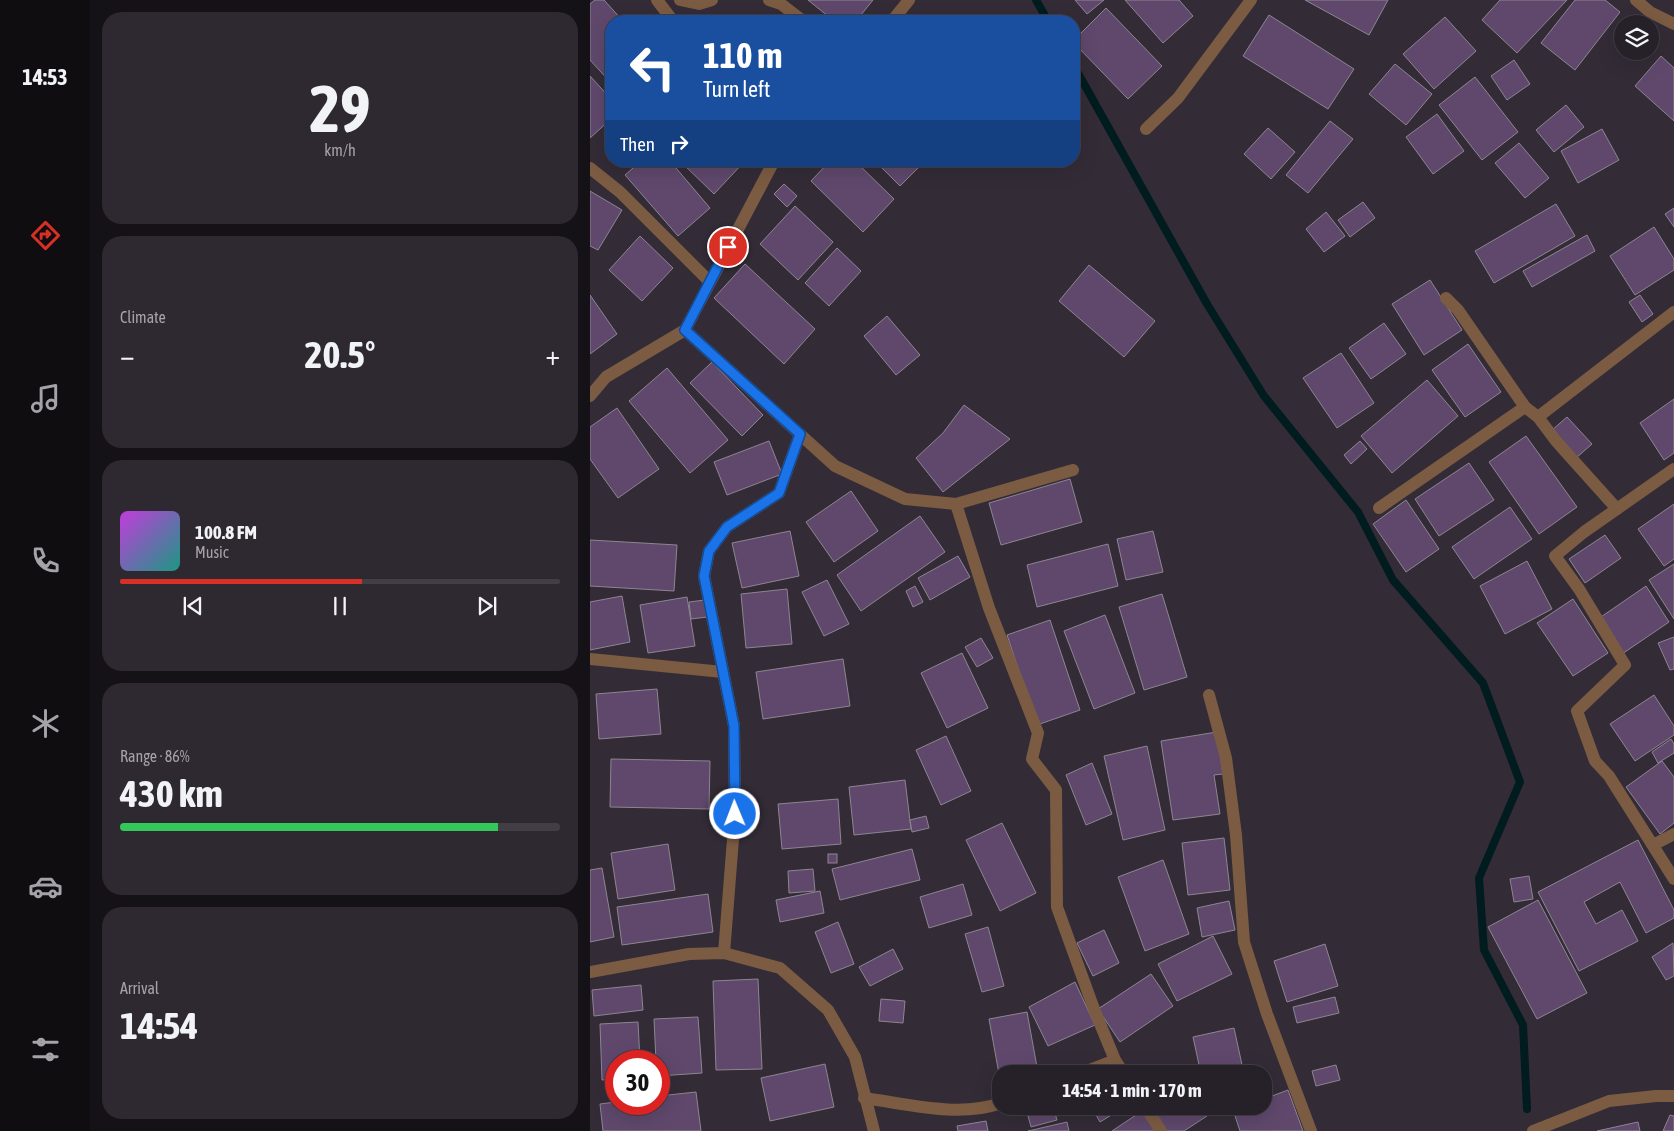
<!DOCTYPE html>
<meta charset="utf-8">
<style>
:root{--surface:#262129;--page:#2e2931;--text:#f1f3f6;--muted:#a4a3a8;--line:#423e46;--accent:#d93025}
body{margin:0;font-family:"Asap Condensed",sans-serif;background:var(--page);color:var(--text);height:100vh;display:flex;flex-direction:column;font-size:19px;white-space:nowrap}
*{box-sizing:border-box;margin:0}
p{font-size:16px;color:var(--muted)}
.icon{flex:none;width:28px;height:28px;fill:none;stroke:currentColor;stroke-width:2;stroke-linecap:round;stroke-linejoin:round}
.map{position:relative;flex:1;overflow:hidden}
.sheet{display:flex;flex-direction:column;gap:12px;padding:12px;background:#151217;width:500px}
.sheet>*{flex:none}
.guide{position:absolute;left:15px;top:15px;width:475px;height:152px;border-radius:20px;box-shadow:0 5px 20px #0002,0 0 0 1px var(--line);background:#1a4fa0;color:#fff;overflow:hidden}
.buttons{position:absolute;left:1024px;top:15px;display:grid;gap:10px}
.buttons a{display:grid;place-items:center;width:45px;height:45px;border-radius:50%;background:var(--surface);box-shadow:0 5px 20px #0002,0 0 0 1px var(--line);font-size:25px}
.speed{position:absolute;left:15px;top:1050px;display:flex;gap:10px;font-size:25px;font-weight:700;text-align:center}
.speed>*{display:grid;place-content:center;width:65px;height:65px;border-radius:50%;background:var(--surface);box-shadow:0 5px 20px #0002,0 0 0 1px var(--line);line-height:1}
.speed .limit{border:8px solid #d22;background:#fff;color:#111}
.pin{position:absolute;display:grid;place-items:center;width:42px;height:42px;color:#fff;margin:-21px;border:2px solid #fff;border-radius:50%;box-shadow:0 1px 5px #0007}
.me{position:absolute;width:55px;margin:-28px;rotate:359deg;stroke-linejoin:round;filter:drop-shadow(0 0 4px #0008)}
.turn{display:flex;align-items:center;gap:18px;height:105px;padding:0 15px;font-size:22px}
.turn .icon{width:65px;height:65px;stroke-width:2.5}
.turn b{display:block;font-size:35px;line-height:42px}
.then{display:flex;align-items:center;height:48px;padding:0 15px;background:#0003;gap:10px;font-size:19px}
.big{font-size:38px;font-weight:700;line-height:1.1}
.sheet .widget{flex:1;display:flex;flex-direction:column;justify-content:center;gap:8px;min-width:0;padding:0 18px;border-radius:20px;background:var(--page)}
.sheet .dial{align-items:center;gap:0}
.dial b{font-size:65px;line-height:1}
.song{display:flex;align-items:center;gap:15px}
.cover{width:60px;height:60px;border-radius:8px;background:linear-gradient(135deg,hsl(290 70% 55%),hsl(170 70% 35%))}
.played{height:5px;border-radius:2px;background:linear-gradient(90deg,var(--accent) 55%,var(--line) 55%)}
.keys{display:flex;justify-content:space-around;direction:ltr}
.heat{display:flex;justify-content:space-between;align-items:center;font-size:28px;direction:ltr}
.charge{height:8px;border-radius:4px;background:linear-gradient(90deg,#34c759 86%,var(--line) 0)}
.trip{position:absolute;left:402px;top:1065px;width:280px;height:50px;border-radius:20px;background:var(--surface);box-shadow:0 5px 20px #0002,0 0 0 1px var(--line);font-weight:700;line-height:50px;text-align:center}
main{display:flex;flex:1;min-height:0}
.tabs{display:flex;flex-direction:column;width:90px;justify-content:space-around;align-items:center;background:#0f0d10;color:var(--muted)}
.tabs .icon{width:35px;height:35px}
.tabs .current{color:var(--accent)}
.tabs b{font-size:22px;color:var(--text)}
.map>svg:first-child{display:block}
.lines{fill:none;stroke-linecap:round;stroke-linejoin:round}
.stream{stroke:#001c1f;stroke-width:8}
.building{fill:#5f486c;stroke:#8d8591}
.street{stroke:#7c5b43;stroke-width:12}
.route-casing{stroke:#114b97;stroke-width:12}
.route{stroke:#1a73e8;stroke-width:9}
</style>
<main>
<nav class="tabs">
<b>14:53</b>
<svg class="icon current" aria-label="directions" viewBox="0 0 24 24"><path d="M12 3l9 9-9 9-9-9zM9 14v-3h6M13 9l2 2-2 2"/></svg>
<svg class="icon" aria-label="music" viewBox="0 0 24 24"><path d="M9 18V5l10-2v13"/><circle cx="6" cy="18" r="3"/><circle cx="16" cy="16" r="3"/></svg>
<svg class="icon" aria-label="phone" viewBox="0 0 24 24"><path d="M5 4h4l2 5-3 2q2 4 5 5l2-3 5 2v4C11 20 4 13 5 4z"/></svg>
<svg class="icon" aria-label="climate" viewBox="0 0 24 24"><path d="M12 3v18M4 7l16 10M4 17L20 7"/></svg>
<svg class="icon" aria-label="car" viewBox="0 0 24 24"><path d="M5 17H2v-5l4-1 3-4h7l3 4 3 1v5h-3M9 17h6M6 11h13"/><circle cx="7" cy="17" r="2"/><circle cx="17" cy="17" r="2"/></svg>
<svg class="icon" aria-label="filters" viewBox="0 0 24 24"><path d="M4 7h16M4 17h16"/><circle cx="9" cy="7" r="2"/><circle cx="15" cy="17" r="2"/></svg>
</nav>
<section class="sheet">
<div class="widget dial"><b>29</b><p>km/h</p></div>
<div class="widget"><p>Climate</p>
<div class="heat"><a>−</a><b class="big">20.5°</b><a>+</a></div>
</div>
<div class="widget">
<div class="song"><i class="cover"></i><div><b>100.8 FM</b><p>Music</p></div></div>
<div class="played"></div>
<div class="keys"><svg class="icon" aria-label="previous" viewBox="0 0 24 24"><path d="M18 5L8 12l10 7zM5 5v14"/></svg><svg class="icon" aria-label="pause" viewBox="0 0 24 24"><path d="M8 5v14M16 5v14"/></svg><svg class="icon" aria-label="next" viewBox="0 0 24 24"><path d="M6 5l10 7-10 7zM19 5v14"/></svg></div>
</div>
<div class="widget"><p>Range · 86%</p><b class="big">430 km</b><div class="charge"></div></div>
<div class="widget"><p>Arrival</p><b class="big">14:54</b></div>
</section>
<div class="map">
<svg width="1084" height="1131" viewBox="0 0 1084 1131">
<rect width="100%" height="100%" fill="#332c37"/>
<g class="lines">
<g class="stream">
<path d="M 446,0 L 458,21"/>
<path d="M 484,66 L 617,304 L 674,396 L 768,512 L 803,580 L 893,683 L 930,782 L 889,878 L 894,950 L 933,1025 L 937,1109"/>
</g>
</g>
<g class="building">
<path d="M 5,0 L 14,0 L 33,21 L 21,21 L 21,83 L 0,60 L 0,4 Z"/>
<path d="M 218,0 L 283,0 L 266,21 L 244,21 Z"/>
<path d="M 485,0 L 514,0 L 497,14 Z"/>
<path d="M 535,0 L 589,0 L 603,16 L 573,43 Z"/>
<path d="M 715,0 L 798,0 L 779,35 Z"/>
<path d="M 910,0 L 977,0 L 927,53 L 892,20 Z"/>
<path d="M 985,0 L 1015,0 L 1030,12 L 985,70 L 951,43 Z"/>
<path d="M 516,8 L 572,66 L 538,99 L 484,43 L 484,40 Z"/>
<path d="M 679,15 L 764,69 L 738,109 L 653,56 Z"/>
<path d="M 855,17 L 886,51 L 844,89 L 813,54 Z"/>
<path d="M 1071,56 L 1084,68 L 1084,121 L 1045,86 Z"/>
<path d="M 924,60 L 940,84 L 917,100 L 901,76 Z"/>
<path d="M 805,64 L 842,94 L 816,125 L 779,94 Z"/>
<path d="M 0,76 L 21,99 L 21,119 L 0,138 Z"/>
<path d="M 885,77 L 928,132 L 892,160 L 849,105 Z"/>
<path d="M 976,105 L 994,127 L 964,152 L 946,130 Z"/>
<path d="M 847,114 L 874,151 L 843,174 L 816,137 Z"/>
<path d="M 740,121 L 763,139 L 718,193 L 696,175 Z"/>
<path d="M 678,128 L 705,152 L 681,179 L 654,154 Z"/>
<path d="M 1012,129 L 1029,160 L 988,183 L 971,151 Z"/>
<path d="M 929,143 L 959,178 L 935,198 L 905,163 Z"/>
<path d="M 51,161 L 80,161 L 120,208 L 88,236 L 35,175 Z"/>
<path d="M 90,161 L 153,161 L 154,162 L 124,194 Z"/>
<path d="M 240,161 L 265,161 L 304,199 L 273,232 L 221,181 Z"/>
<path d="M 285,161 L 335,161 L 310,186 Z"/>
<path d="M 194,184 L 207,196 L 197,207 L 184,194 Z"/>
<path d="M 0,191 L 32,210 L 8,250 L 0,246 Z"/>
<path d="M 773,202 L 785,218 L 760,237 L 748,220 Z"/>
<path d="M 966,204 L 985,236 L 904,283 L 885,251 Z"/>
<path d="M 205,206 L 243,242 L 208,280 L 170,244 Z"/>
<path d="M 1084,208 L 1084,227 L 1075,214 Z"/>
<path d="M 736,212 L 755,236 L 734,252 L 716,229 Z"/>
<path d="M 1064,227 L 1084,259 L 1084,270 L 1045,295 L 1020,256 Z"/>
<path d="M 997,235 L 1005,251 L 942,287 L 933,271 Z"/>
<path d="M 50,236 L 83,268 L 52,301 L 19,270 Z"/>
<path d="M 247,248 L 271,271 L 239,306 L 215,283 Z"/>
<path d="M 155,264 L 225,329 L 194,364 L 124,298 Z"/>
<path d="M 499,265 L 565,321 L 534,357 L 469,301 Z"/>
<path d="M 840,280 L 872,330 L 834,355 L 802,304 Z"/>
<path d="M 0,295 L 27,334 L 0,354 Z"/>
<path d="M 1050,295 L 1063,314 L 1052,322 L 1039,302 Z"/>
<path d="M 297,316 L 330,355 L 306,375 L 274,336 Z"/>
<path d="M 794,323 L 816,354 L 781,379 L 759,348 Z"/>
<path d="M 878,344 L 911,392 L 875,417 L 842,370 Z"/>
<path d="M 751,353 L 784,403 L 747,428 L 713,378 Z"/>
<path d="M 122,362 L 173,415 L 152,436 L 100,383 Z"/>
<path d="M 77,368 L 138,440 L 100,473 L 39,401 Z"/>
<path d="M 837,380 L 868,416 L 802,473 L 771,436 Z"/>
<path d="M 1084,399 L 1084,453 L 1074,460 L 1050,423 Z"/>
<path d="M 374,405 L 420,439 L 353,492 L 326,458 L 353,433 Z"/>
<path d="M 27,408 L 69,469 L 28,498 L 0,459 L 0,427 Z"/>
<path d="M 977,417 L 1002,444 L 986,458 L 961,431 Z"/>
<path d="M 936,436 L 987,507 L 949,534 L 899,462 Z"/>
<path d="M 179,441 L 192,474 L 137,495 L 124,462 Z"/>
<path d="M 770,441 L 777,449 L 761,464 L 754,455 Z"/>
<path d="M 879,463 L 904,500 L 849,536 L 825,499 Z"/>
<path d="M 480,479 L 492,522 L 411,545 L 399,503 Z"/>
<path d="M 261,491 L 288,531 L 244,562 L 216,522 Z"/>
<path d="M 816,500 L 849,549 L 816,572 L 783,524 Z"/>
<path d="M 1084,504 L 1084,559 L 1074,566 L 1048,529 Z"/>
<path d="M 920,507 L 942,539 L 884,579 L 862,547 Z"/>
<path d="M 330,516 L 355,552 L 271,611 L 247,575 Z"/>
<path d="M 200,531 L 209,576 L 152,588 L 142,543 Z"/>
<path d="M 563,531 L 573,572 L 536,580 L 527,539 Z"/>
<path d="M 1015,535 L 1031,558 L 995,583 L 979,559 Z"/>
<path d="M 0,540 L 87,545 L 84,591 L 0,586 Z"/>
<path d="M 518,544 L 528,586 L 447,607 L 437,565 Z"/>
<path d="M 368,556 L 380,577 L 340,600 L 328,578 Z"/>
<path d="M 937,561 L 962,609 L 915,634 L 890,586 Z"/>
<path d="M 1084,564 L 1084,619 L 1059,580 Z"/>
<path d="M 237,580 L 259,624 L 234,636 L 212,592 Z"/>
<path d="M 325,586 L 333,602 L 323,607 L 316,591 Z"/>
<path d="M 1056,586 L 1079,622 L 1032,654 L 1008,619 Z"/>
<path d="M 197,589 L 202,644 L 156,648 L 151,594 Z"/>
<path d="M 572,594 L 597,677 L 554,690 L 529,607 Z"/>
<path d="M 32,596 L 40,642 L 0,650 L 0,602 Z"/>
<path d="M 97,597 L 105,646 L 58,653 L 50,605 Z"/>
<path d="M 983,599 L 1018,653 L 983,676 L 947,623 Z"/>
<path d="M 115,600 L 117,617 L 101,619 L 99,602 Z"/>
<path d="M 515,615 L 545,693 L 504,709 L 474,631 Z"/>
<path d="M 460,620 L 490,710 L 447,725 L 417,635 Z"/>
<path d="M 1084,637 L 1084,669 L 1080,670 L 1068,643 Z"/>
<path d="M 391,638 L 403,658 L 387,667 L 375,647 Z"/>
<path d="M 372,653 L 398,708 L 357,728 L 331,673 Z"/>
<path d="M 253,659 L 260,706 L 173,719 L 166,672 Z"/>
<path d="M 67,689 L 71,734 L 9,739 L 6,694 Z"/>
<path d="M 1064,695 L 1084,726 L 1084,735 L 1045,761 L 1020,724 Z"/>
<path d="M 627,732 L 633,774 L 624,775 L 630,814 L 583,820 L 571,741 Z"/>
<path d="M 356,736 L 381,791 L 351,805 L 326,750 Z"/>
<path d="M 1081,739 L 1084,744 L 1084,753 L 1068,763 L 1062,752 Z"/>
<path d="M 557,746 L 575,830 L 533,840 L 514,756 Z"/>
<path d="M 21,759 L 120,761 L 119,809 L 20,807 Z"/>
<path d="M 1072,761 L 1084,777 L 1084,823 L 1070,834 L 1036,787 Z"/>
<path d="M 502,763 L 522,814 L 496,825 L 476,775 Z"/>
<path d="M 315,780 L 321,829 L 264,835 L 259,787 Z"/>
<path d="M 248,799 L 251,844 L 192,849 L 188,804 Z"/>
<path d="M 336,816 L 339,828 L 322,832 L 320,820 Z"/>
<path d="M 412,823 L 446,893 L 410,911 L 376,840 Z"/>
<path d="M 634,838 L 640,890 L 598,895 L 592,843 Z"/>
<path d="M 1048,840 L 1084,910 L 1084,918 L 1056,933 L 1030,882 L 994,902 L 1006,924 L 1032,910 L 1048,941 L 989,971 L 948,892 Z"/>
<path d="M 78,844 L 85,890 L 28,899 L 21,853 Z"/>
<path d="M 322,849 L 330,880 L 250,900 L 242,869 Z"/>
<rect x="238" y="854" width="9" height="9"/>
<path d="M 573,860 L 599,934 L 555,951 L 528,877 Z"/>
<path d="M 12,868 L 24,937 L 0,942 L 0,870 Z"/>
<path d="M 223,869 L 225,891 L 199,893 L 198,871 Z"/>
<path d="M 939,876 L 943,899 L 924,902 L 920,879 Z"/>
<path d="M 373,884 L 382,915 L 339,928 L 330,897 Z"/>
<path d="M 230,891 L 234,913 L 190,922 L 186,900 Z"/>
<path d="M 118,894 L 123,932 L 32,945 L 27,907 Z"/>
<path d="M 948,900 L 997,993 L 947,1019 L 898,927 Z"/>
<path d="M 639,901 L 645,930 L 612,937 L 607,908 Z"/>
<path d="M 248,922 L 264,964 L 241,973 L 225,932 Z"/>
<path d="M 398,927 L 414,986 L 392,992 L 375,934 Z"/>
<path d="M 514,930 L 529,963 L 503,976 L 487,943 Z"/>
<path d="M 623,936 L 642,974 L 587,1001 L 568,964 Z"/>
<path d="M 1083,943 L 1084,976 L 1076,980 L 1062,957 Z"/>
<path d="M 735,944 L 748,986 L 697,1002 L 684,961 Z"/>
<path d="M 303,949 L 313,969 L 280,986 L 269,967 Z"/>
<path d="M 561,974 L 583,1006 L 530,1042 L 508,1009 Z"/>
<path d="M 168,979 L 172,1069 L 126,1070 L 123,981 Z"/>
<path d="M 485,982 L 505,1025 L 458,1046 L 439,1007 Z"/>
<path d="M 51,985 L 53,1010 L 4,1016 L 2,990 Z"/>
<path d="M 745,997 L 749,1013 L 707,1023 L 703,1007 Z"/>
<path d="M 291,999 L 315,1001 L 313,1023 L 289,1021 Z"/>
<path d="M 437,1012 L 447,1067 L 409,1074 L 399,1019 Z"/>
<path d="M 108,1017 L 112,1073 L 69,1076 L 69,1061 L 66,1061 L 64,1019 Z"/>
<path d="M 48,1022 L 50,1061 L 26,1061 L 26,1079 L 12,1080 L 10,1024 Z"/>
<path d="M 644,1028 L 654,1074 L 611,1074 L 603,1037 Z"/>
<path d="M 235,1064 L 244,1107 L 180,1121 L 171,1078 Z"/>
<path d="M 746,1065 L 750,1080 L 726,1086 L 722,1071 Z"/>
<path d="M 698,1090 L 713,1131 L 650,1131 L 643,1110 L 655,1106 L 674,1106 L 674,1099 Z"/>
<path d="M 106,1092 L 111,1131 L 13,1131 L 10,1104 L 26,1102 L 26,1104 L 69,1104 L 69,1096 Z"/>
<path d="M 458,1106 L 463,1106 L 467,1120 L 441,1127 L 437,1112 Z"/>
<path d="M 465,1106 L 480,1106 L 482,1111 L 468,1116 Z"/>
<path d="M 501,1106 L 536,1106 L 510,1122 Z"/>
<path d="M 558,1106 L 611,1106 L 617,1116 L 594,1131 L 573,1131 Z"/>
<path d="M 552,1111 L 566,1131 L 522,1131 Z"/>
<path d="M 1080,1115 L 1084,1116 L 1084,1131 L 1073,1131 Z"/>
<path d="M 396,1121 L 398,1131 L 368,1131 L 367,1126 Z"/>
<path d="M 477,1122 L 479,1131 L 438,1131 Z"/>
<path d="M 1048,1122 L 1050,1131 L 1007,1131 Z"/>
</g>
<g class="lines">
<g class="street">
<path d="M 67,0 L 83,21"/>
<path d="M 90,0 L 109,4 L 122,0"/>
<path d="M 179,0 L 191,4 L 213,21"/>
<path d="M 1046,0 L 1060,12 L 1084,24"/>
<path d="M 302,21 L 319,0"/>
<path d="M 556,129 L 588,98 L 661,0"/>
<path d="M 0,168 L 30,192 L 120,282"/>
<path d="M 856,298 L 868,310 L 935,407 L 948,417 L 966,441 L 1027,509"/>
<path d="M 95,330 L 245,466 L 315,499 L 366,504 L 483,470"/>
<path d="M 0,396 L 16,377 L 95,330 L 184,161"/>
<path d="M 948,417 L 1084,312"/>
<path d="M 1084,469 L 994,532 L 965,556 L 989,589 L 1035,665 L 987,711 L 1005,761 L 1019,776 L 1084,879"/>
<path d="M 366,504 L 399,608 L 448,733 L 442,759 L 466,790 L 467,907 L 504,1009 L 525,1060 L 534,1074"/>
<path d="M 789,508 L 935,407"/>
<path d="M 0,659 L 133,672"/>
<path d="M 619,695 L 636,758 L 646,835 L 654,942 L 677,1014 L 721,1131"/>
<path d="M 1063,845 L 1084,834"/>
<path d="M 134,953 L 145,814 L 144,726 L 114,576 L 119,551 L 137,527 L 189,493 L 210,434"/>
<path d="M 0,972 L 99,954 L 134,953 L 190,968 L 238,1010 L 265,1057 L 284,1131"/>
<path d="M 489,1074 L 525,1060"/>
<path d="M 274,1098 C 318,1104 369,1118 411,1103"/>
<path d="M 555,1106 L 571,1131"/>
<path d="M 943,1131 L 1019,1101 L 1066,1096 L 1084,1096"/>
</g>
</g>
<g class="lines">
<defs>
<path id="route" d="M 138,247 L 95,330 L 210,434 L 189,493 L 137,527 L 119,551 L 114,576 L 144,726 L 145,814"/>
</defs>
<use href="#route" class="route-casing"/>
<use href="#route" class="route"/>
</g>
</svg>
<div class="buttons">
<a><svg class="icon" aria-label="layers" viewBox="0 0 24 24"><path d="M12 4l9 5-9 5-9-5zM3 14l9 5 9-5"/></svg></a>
</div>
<div class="speed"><div class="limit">30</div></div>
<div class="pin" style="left:138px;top:247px;background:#d93025"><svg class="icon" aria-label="arrive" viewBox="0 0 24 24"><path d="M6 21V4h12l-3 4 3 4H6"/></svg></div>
<svg class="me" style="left:145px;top:814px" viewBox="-20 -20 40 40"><circle r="17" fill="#1a73e8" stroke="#fff" stroke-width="3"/><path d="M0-11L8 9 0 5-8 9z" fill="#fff"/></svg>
<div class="trip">14:54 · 1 min · 170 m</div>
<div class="guide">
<div class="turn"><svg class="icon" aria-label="left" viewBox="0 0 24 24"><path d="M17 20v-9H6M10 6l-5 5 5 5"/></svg><div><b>110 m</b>Turn left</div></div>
<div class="then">Then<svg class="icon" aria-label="right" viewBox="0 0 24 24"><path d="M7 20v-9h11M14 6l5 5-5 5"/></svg></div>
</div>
</div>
</main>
